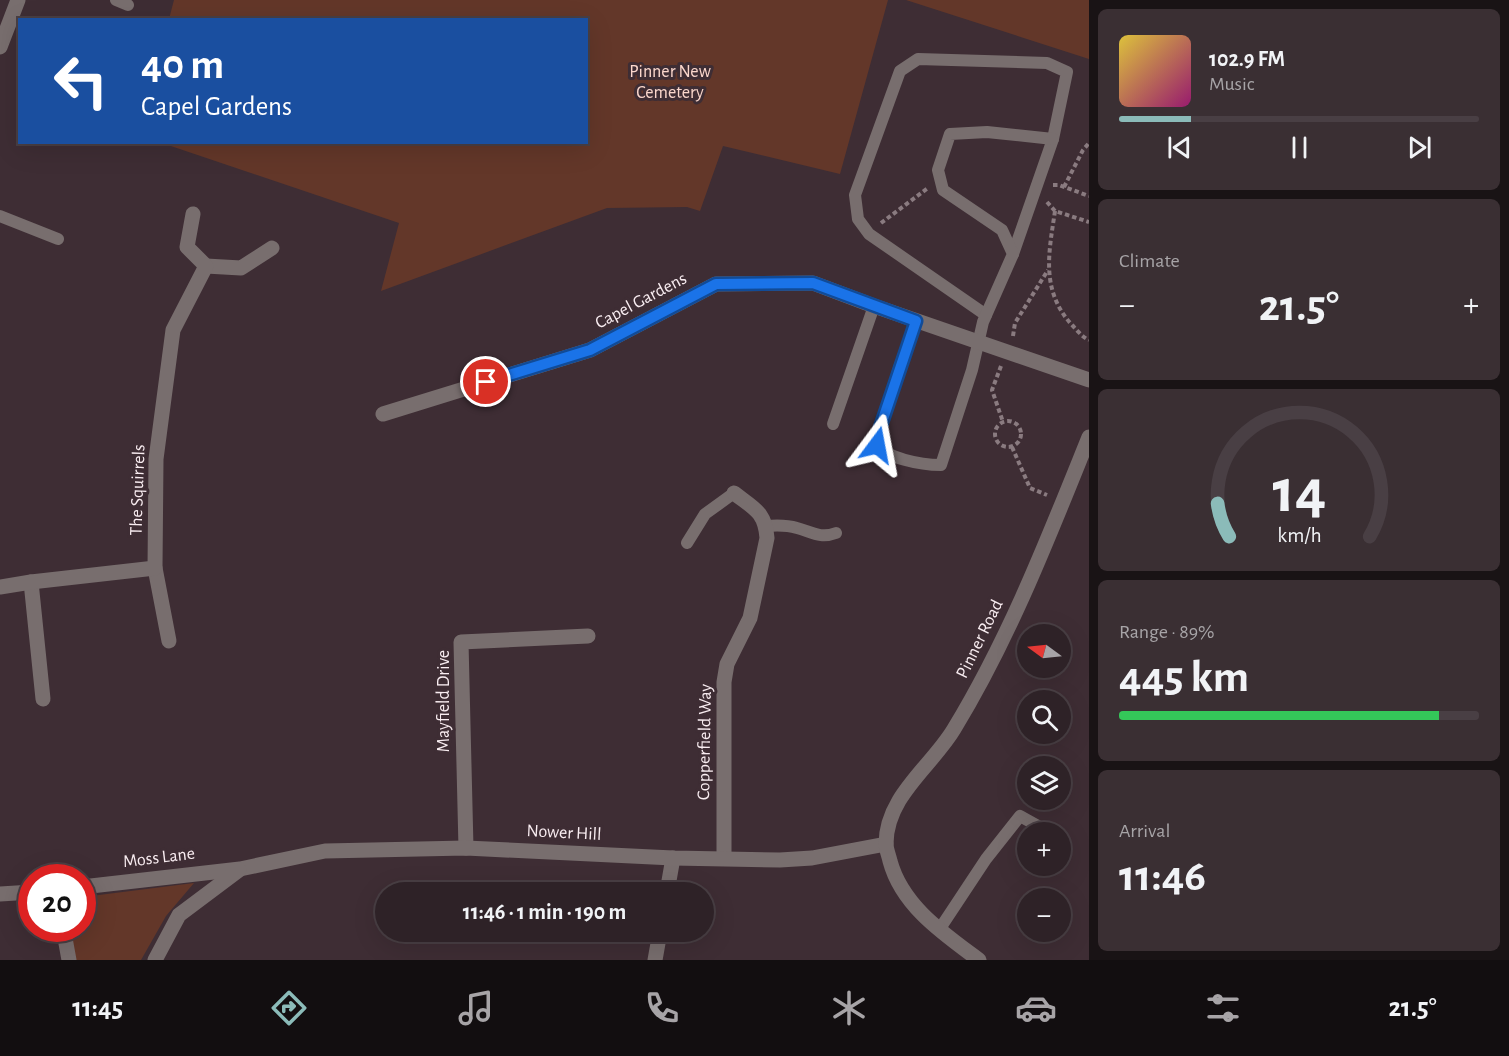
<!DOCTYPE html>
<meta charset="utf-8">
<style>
:root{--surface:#2e2227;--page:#3a2f33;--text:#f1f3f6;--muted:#a7a4a7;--line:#493f44;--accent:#8bbbb9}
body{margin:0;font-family:"Alegreya Sans",sans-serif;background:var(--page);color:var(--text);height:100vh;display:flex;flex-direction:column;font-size:22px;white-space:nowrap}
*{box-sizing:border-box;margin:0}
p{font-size:20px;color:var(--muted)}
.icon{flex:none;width:33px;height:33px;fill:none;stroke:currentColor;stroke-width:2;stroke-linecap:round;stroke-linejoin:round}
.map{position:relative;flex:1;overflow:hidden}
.details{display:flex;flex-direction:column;gap:9px;padding:9px;background:#191315;width:420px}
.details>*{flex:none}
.top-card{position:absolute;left:18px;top:18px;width:570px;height:126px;border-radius:0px;box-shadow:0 6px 24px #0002,0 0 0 2px var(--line);background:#1a4fa0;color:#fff;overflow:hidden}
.needle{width:39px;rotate:285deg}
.controls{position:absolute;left:1017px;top:624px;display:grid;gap:12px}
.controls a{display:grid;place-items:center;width:54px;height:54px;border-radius:50%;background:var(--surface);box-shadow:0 6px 24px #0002,0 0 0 2px var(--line);font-size:30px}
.speed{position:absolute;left:18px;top:864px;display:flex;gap:12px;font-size:30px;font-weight:700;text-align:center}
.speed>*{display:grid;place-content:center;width:78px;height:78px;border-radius:50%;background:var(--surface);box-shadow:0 6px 24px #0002,0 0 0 2px var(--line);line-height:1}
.speed .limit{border:9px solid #d22;background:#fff;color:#111}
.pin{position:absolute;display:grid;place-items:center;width:51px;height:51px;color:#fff;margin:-26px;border:3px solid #fff;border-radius:50%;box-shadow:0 2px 6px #0007}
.me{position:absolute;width:66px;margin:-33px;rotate:13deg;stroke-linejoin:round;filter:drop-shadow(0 0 4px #0008)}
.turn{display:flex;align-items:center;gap:21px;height:126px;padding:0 24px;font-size:27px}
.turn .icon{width:78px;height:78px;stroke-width:2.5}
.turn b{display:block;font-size:42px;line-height:51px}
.big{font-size:45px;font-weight:600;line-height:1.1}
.details .card{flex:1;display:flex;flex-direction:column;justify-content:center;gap:9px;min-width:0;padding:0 21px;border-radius:9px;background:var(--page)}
.details .dial{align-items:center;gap:0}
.dial svg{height:156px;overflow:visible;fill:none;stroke:var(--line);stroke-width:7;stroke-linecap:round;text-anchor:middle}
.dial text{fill:var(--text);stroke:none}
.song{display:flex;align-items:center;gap:18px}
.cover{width:72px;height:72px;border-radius:9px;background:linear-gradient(135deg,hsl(50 70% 55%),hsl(320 70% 35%))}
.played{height:6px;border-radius:3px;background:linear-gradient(90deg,var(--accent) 20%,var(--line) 20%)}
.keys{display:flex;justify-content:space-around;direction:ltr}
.heat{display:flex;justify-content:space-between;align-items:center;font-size:33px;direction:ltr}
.charge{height:9px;border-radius:4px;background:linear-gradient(90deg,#34c759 89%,var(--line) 0)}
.trip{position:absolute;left:375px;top:882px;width:339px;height:60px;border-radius:30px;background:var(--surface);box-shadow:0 6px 24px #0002,0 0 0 2px var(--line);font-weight:600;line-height:60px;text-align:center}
.menu{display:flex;height:96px;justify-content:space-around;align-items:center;background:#120e10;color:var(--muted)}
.menu .icon{width:42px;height:42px}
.menu .active{color:var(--accent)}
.menu b{font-size:27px;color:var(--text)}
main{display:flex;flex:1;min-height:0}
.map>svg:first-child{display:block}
.green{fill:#633729}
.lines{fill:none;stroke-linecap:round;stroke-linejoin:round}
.path{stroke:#8a7b80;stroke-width:4;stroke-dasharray:4.5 3;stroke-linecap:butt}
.service{stroke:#786e6e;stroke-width:12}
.minor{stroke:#786e6e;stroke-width:15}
.tertiary{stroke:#786e6e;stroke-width:15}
.route-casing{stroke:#114b97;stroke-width:15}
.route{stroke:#1a73e8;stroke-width:10}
.labels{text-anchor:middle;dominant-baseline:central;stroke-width:6;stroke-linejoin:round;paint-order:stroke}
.park-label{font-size:18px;fill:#fbd7cc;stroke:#3e2d34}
.street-label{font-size:18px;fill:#f9edf1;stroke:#3e2d34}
</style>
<main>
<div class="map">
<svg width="1089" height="960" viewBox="0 0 1089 960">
<rect width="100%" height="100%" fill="#3e2d34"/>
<g class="green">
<path d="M 174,0 L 888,0 L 840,174 L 723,146 L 700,211 L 687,207 L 607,208 L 381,291 L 399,223 L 162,143 L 586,142 L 586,20 L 169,19 Z"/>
<path d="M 906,0 L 1089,0 L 1089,59 Z"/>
<path d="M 194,883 L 166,916 L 141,960 L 76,960 L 67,929 L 82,928 L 83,897 Z"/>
</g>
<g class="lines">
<g class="path">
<path d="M 1053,185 L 1059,185 L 1089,196"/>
<path d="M 1064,187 L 1083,150 L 1089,143"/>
<path d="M 1047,202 L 1055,211 L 1089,222"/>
<path d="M 1055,211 C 1049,252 1040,290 1072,325 C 1077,330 1082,337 1089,340"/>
<path d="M 881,223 L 928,188"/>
<path d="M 1013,336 L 1015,323 L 1048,270"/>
<path d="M 1001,366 L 992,390 L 1003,422"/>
<circle cx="1008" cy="434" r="13"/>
<path d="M 1012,447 L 1030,488 L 1047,495"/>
</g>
<g class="service">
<path d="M 116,0 L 128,5"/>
<path d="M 0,216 L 58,239"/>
<path d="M 986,315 L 869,234 L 858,219 L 855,195 L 900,71 L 918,59 L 1047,63 L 1067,72 L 1053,139 L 1013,254"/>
<path d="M 916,321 L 899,368 L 876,441 C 882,459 924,465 941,465 L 972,370 L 983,322 L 1013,254 L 1002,230 L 943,190 L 938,170 L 950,134 L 987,132 L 1053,139"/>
<path d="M 833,424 L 874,306"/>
<path d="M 766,526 C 777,525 787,525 797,528 C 812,532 820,539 836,533"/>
<path d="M 687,543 L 705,514 L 734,493"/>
<path d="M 939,930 L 986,859 L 1020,816 L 1047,831"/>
</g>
<g class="minor">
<path d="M 0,47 L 18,0"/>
<path d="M 206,266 L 241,268 L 272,248"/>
<path d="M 383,414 L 590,350 L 716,284 L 813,283 L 874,306 L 1089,380"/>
<path d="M 155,568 L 169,641"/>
<path d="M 31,582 L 43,699"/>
<path d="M 0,587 L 31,582 L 155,568 L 156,459 L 173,330 L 206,266 L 187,247 L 193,214"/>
<path d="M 466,848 L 461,642 L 588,636"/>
<path d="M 724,858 L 724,682 L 727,664 L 750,618 L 767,538 C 765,511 753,508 734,493"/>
<path d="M 667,892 L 673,858"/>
<path d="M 655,960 L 660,932"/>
</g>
<g class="tertiary">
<path d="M 82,887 L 240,869 L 325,851 L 466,848 L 673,858 L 780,860 L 812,858 L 886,844"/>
<path d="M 0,894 L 32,892"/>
<path d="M 60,928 L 65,938 L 69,960"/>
<path d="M 155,960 L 179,915 L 239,870"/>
<path d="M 979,960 C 944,934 902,906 890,861 C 889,856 886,849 886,844 C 886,796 932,766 954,729 C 1010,637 1049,536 1089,437"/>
</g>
</g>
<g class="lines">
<defs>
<path id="route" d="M 486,382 L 590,350 L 716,284 L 813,283 L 916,321 L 877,437 L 877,445"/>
</defs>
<use href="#route" class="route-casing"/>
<use href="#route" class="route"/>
</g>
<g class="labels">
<g class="park-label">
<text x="670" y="72">Pinner New<tspan x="670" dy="21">Cemetery</tspan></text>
</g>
<g class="street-label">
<text transform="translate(641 301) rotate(-28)">Capel Gardens</text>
<text transform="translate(138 490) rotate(-88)">The Squirrels</text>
<text transform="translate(980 639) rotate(-64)">Pinner Road</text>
<text transform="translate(444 701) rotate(-90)">Mayfield Drive</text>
<text transform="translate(705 742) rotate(-89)">Copperfield Way</text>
<text transform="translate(564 833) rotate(3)">Nower Hill</text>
<text transform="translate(159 858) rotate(-7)">Moss Lane</text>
</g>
</g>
</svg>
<div class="controls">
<a><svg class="needle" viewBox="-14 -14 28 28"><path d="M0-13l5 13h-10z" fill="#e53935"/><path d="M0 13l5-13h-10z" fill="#a7a4a7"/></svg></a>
<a><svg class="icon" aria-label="search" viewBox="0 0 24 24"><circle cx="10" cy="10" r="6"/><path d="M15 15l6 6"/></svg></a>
<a><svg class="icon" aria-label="layers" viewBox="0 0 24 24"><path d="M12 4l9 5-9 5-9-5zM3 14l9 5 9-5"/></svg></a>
<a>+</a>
<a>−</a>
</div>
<div class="speed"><div class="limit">20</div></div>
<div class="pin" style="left:486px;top:382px;background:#d93025"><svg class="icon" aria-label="arrive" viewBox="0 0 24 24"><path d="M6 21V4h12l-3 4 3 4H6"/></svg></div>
<svg class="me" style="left:877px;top:445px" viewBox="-20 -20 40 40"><path d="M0-17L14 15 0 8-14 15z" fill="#1a73e8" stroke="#fff" stroke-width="4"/></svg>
<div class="trip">11:46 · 1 min · 190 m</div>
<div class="top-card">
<div class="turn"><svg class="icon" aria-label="left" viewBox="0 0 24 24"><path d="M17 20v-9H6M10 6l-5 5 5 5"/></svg><div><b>40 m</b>Capel Gardens</div></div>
</div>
</div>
<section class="details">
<div class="card">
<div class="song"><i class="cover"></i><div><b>102.9 FM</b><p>Music</p></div></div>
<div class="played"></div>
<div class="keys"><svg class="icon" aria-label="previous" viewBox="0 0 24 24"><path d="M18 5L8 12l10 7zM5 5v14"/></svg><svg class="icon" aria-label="pause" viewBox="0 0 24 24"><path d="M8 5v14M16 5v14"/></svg><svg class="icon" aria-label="next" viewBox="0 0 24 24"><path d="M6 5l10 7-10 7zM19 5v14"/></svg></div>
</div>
<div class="card"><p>Climate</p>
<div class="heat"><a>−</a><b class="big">21.5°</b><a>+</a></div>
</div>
<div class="card dial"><svg viewBox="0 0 100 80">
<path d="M14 69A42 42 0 1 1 86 69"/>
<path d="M14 69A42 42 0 0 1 8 52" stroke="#8bbbb9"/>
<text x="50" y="56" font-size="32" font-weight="700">14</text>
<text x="50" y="72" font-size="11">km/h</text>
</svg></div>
<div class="card"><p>Range · 89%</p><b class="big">445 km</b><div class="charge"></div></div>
<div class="card"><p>Arrival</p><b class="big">11:46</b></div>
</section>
</main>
<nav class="menu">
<b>11:45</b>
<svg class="icon active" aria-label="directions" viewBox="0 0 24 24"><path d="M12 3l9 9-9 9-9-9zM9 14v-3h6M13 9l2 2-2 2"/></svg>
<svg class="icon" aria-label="music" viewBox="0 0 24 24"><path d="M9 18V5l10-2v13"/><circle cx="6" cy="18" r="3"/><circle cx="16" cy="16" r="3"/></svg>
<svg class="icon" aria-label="phone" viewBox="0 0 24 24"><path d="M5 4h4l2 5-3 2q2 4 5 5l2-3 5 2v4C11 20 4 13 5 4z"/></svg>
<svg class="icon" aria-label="climate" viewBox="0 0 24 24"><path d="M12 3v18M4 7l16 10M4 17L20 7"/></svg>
<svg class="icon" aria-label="car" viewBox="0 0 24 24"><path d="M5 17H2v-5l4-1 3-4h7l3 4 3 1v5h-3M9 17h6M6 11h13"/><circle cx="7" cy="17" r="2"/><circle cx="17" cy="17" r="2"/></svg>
<svg class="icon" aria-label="filters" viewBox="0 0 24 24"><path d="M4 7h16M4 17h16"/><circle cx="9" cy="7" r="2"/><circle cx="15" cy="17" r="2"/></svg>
<b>21.5°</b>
</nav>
